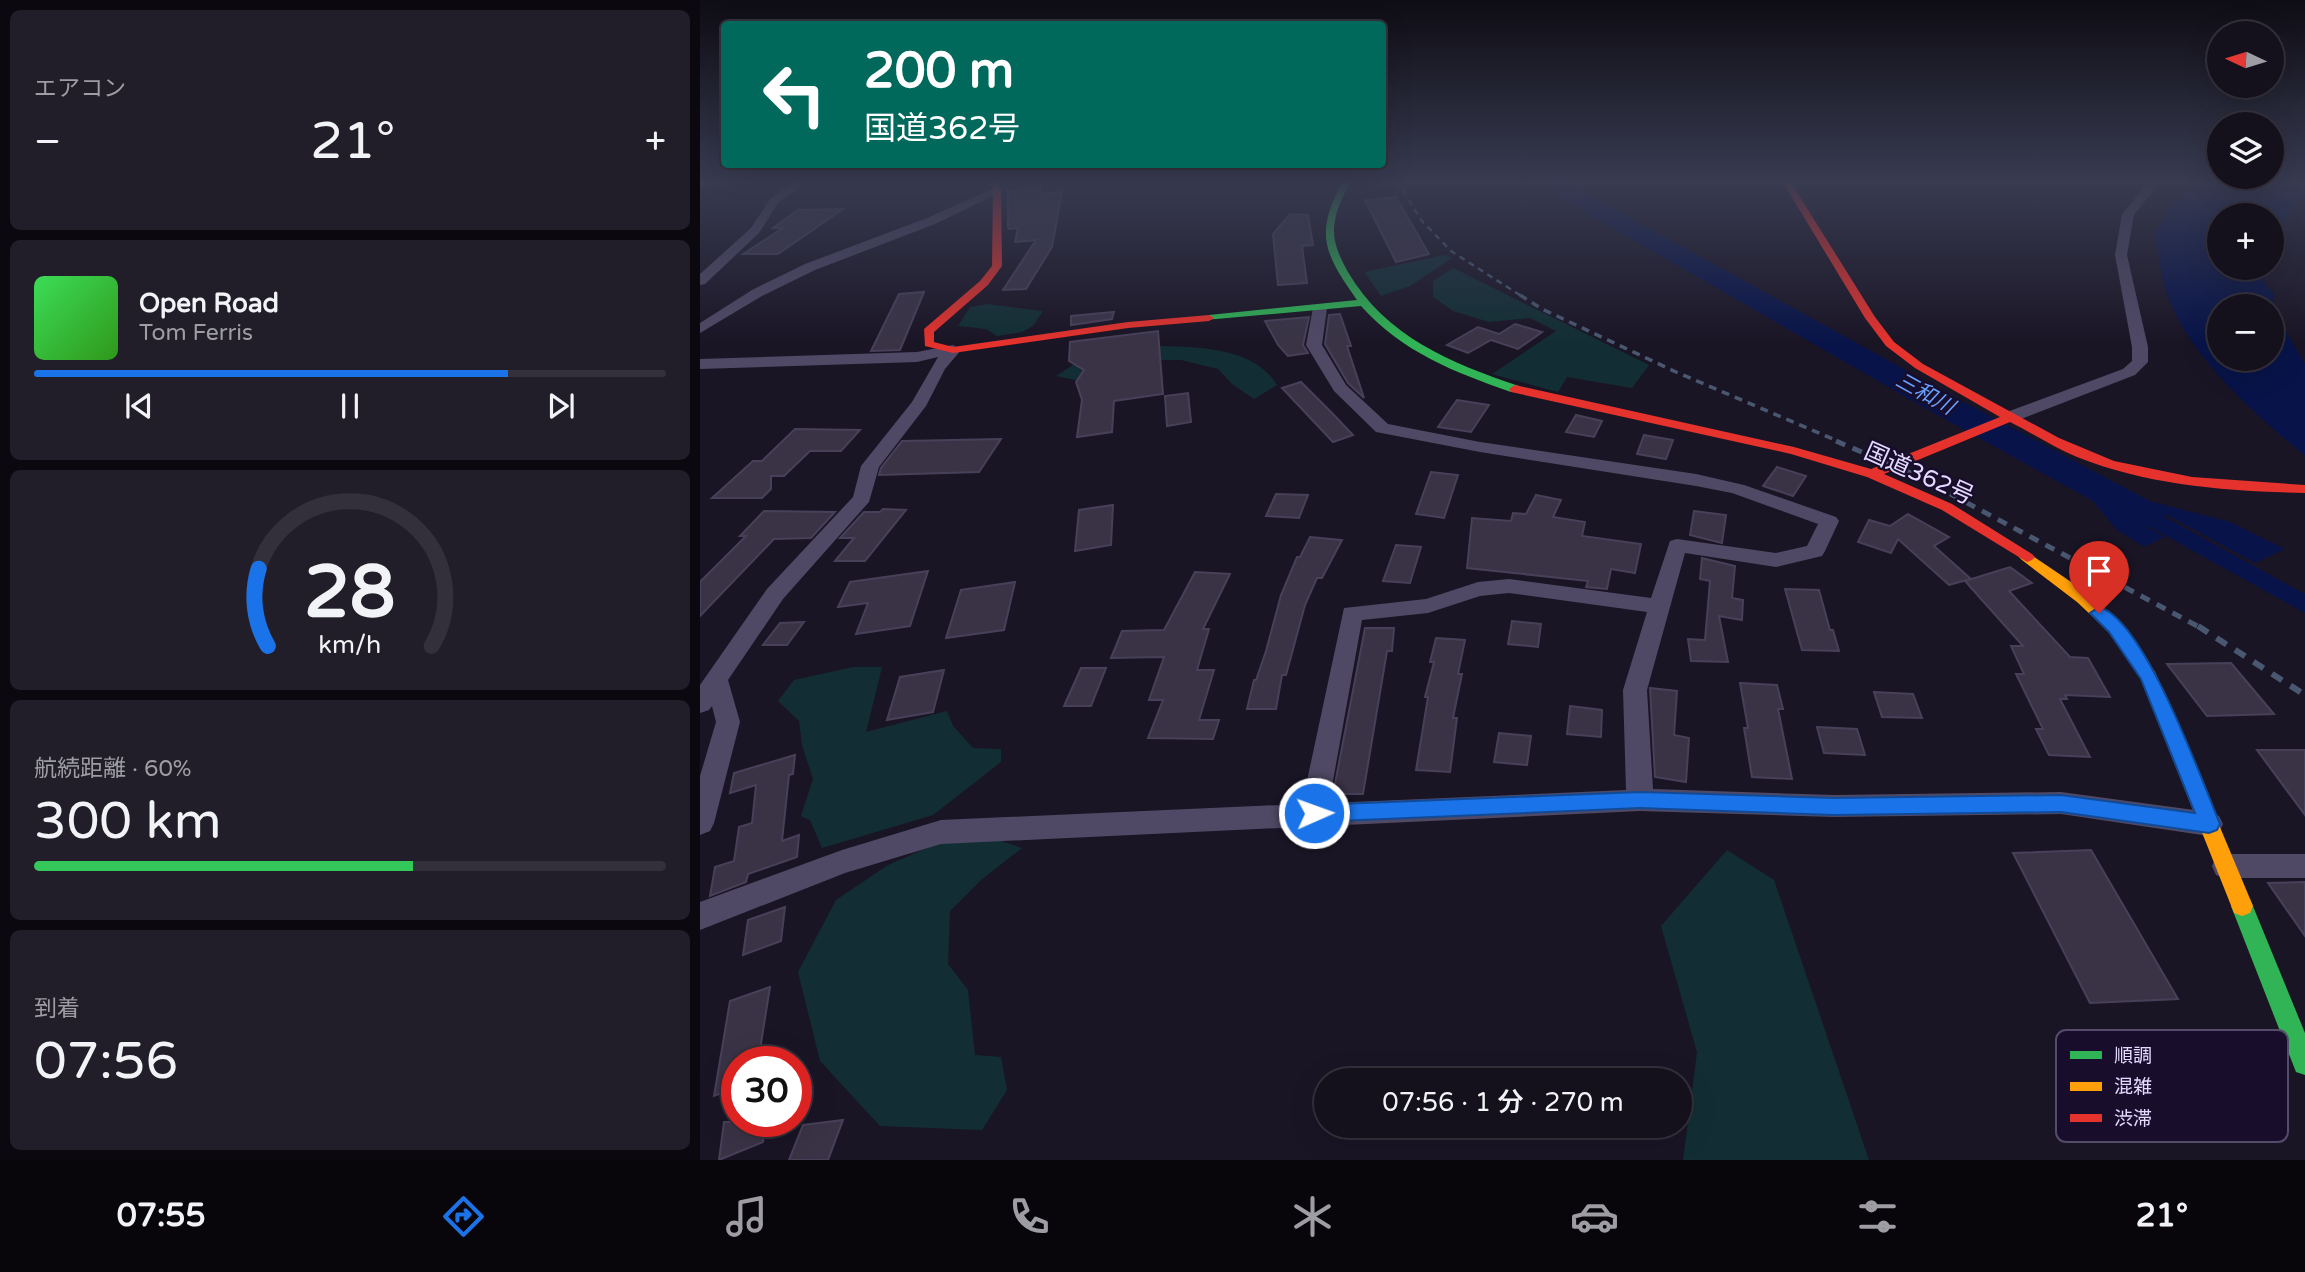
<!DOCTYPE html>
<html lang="ja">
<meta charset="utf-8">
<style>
:root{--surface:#14101c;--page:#211e29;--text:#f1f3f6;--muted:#9d9da3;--line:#33303b;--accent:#1a73e8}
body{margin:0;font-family:"Varela Round","Noto Sans JP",sans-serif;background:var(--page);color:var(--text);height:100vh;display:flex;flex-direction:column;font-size:26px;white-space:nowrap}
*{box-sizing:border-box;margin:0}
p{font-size:23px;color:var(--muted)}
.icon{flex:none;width:38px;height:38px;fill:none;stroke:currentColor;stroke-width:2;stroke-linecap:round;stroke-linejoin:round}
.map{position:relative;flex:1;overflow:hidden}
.details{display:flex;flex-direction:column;gap:10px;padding:10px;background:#0b090f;width:700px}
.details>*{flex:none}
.guide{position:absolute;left:21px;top:21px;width:665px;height:147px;border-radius:7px;box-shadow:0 7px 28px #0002,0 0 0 2px var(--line);background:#00695c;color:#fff;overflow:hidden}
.needle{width:46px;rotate:274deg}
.fabs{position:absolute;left:1507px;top:21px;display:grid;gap:14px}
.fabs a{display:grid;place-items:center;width:77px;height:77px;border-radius:50%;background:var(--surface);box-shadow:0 7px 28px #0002,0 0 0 2px var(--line);font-size:35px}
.speed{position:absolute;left:21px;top:1046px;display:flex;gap:14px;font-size:35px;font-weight:700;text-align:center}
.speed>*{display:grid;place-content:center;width:91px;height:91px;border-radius:50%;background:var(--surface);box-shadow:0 7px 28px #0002,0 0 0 2px var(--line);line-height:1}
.speed .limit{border:10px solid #d22;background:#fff;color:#111}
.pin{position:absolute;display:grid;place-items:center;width:60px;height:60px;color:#fff;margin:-72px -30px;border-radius:50% 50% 50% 0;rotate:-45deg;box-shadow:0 0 7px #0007}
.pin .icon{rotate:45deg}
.me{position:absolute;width:77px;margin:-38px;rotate:88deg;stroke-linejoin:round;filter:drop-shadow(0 0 5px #0008)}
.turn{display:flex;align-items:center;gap:24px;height:147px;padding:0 28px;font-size:32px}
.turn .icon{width:91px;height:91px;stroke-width:2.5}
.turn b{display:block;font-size:49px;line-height:60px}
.big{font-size:52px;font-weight:600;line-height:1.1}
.details .card{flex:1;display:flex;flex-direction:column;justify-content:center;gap:10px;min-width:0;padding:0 24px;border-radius:10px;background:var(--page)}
.details .dial{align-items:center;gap:0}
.dial svg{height:182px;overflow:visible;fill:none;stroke:var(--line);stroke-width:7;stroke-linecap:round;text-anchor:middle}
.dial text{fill:var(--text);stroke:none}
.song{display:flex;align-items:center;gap:21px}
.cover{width:84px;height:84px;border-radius:10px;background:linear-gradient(135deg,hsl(130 70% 55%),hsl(110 70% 35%))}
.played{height:7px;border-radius:4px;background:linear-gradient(90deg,var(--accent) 75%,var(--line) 75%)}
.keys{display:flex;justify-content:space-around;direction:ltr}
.heat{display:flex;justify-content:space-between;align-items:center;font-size:38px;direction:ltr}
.charge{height:10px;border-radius:5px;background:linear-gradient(90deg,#34c759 60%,var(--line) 0)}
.trip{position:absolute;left:614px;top:1068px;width:378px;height:70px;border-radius:35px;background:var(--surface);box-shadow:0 7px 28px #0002,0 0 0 2px var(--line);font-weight:600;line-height:70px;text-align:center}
.dock{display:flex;height:112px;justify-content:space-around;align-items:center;background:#08060b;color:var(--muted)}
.dock .icon{width:49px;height:49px}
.dock .on{color:var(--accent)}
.dock b{font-size:32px;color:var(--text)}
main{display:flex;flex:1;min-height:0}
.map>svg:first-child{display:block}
.green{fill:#122e34}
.water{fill:#081449;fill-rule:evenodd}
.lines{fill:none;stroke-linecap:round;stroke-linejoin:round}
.river{fill:#081449;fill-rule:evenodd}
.building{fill:#3a3346;stroke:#484059;stroke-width:2}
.street{fill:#504966;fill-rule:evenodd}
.fast{fill:#30b455;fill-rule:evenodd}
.slow{fill:#ff9f0a;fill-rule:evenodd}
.jam{fill:#e5322d;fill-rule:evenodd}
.rail-far3{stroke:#495771;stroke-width:2.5;stroke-dasharray:6 5;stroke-linecap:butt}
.rail-far2{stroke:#495771;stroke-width:3.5;stroke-dasharray:8 6;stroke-linecap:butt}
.rail-far1{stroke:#495771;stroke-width:5;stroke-dasharray:10 8;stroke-linecap:butt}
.rail{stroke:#495771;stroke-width:6;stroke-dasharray:12 10;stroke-linecap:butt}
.route{fill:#1a73e8;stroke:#114b97;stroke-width:2}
.labels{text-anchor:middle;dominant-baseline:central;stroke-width:5;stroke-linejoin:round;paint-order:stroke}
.far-water-label{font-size:21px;font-style:italic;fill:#67a0ff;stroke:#180e2c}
.street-label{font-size:24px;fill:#e4d9ff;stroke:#180e2c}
.key{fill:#180e2c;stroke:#554b6b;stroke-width:2}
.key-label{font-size:19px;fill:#e4d9ff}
</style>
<main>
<section class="details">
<div class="card"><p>エアコン</p>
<div class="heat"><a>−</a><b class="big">21°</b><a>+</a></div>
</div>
<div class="card">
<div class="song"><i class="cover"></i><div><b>Open Road</b><p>Tom Ferris</p></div></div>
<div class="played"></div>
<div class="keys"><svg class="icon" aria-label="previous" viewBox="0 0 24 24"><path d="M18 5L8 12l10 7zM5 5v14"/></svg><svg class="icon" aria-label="pause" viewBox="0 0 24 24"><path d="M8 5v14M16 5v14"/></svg><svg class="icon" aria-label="next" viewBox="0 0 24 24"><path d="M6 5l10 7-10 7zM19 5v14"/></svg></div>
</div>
<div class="card dial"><svg viewBox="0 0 100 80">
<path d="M14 69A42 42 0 1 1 86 69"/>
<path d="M14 69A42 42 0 0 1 10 35" stroke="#1a73e8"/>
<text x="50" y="56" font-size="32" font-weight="700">28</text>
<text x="50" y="72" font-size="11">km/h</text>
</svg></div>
<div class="card"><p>航続距離 · 60%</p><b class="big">300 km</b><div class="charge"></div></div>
<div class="card"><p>到着</p><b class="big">07:56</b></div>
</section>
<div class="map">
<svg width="1605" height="1160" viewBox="0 0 1605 1160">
<rect width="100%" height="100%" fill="#1a1525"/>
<g class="green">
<path d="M 745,255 L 752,258 L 710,286 L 681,296 L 664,272 Z"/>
<path d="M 753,268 L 949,365 L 932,388 L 867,377 L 858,392 L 792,374 L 856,331 L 830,318 L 789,322 L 753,311 L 733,297 L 733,281 Z"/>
<path d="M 287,304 L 343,311 L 333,326 L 322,332 L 297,336 L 286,329 L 258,326 L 270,307 Z"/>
<path d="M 462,346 C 500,347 555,348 577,385 L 554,399 L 532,384 L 518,369 L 481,360 L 453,360 L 375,380 L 356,376 L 376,363 L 432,354 Z"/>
<path d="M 153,667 L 182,667 L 166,732 L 247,711 L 253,726 L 273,748 L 301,749 L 301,762 L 233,815 L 122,848 L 110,820 L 101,816 L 113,779 L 102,745 L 99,721 L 78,701 L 94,680 Z"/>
<path d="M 290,837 L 322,848 L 281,880 L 250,911 L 248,964 L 268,990 L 275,1055 L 301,1057 L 307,1090 L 282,1130 L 180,1126 L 120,1061 L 98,972 L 136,900 L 188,865 L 245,840 Z"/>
<path d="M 1027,850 L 1074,880 L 1169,1160 L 983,1160 L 997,1052 L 961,926 Z"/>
</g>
<g class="water">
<path d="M 1495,181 L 1563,181 L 1560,190 L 1569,192 L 1583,181 L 1605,181 C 1605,199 1593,205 1585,220 C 1576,237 1586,250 1572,267 L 1572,215 L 1519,215 L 1519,268 L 1571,268 L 1563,281 L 1574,294 L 1574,311 L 1605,364 L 1605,456 C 1553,412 1494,362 1468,297 C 1460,277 1459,254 1455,233 L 1475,201 ZM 1519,306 L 1572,306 L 1572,359 L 1519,359 Z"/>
<path d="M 1363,469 L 1397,488 L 1427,496 L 1605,594 L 1605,613 L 1383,490 Z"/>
<path d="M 1387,494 L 1465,537 L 1444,547 L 1416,529 Z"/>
<path d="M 1434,497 L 1530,522 L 1585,549 L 1555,563 Z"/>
</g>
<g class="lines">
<path class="river" d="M 837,181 L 864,181 L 1247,393 L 1461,507 L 1466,515 L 1461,523 L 1447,527 L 1433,523 L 1223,407 L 840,186 Z"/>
</g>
<g class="building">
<path d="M 342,186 L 340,194 L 362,192 L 352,247 L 326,289 L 303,290 L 336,240 L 315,242 L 318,228 L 309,229 L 308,226 L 308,191 L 322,191 L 323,188 Z"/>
<path d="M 696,197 L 729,254 L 696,262 L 665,200 Z"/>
<path d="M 143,209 L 78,254 L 43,254 L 83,228 L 73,228 L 98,210 Z"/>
<path d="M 590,214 L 608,215 L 613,245 L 602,246 L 607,283 L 578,285 L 573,234 Z"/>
<path d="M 224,292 L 200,350 L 171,351 L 199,294 Z"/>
<path d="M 414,312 L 412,319 L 371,325 L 371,316 Z"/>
<path d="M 640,314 L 651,346 L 647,346 L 664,398 L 648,383 L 625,344 L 629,315 Z"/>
<path d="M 609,317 L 603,345 L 608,353 L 588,356 L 578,345 L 565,321 Z"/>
<path d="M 815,324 L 842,332 L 818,349 L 791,340 L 768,353 L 747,345 L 778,327 L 799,334 Z"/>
<path d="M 458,331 L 463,394 L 414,401 L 412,432 L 377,437 L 382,400 L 376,382 L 384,370 L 369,361 L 370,342 Z"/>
<path d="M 601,382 L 633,414 L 653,435 L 633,442 L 582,388 Z"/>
<path d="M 488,393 L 491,422 L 467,426 L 465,396 Z"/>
<path d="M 757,400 L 789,405 L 771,432 L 738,427 Z"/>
<path d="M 876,415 L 902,421 L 894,437 L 866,432 Z"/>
<path d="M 95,429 L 160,430 L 141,451 L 110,451 L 84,476 L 71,476 L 71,489 L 62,498 L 12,498 L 53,461 L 62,461 Z"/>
<path d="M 944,435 L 973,440 L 966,459 L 937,454 Z"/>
<path d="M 301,439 L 279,472 L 179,475 L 181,468 L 202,441 Z"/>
<path d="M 1077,467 L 1106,476 L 1093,496 L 1063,486 Z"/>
<path d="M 731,472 L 758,475 L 744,518 L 716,514 Z"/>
<path d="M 576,494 L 608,495 L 599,518 L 566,516 Z"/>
<path d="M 836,495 L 861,500 L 853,517 L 885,522 L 882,536 L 941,544 L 935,573 L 911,569 L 907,589 L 886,587 L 888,581 L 767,568 L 772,518 L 811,521 L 813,513 L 826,514 Z"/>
<path d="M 413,505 L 411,545 L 375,551 L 379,510 Z"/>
<path d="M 183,509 L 206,510 L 165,561 L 135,561 L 154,538 L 140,538 L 164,512 L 180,512 Z"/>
<path d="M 64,511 L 135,512 L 111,538 L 74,539 L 0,616 L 0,582 L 46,536 L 40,536 Z"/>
<path d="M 994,511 L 1026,515 L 1022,543 L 990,535 Z"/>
<path d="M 1208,514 L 1249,537 L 1234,546 L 1271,579 L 1249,585 L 1198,539 L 1191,553 L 1158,542 L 1169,520 L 1190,526 Z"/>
<path d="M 610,537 L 642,540 L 622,578 L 617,578 L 605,605 L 586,675 L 582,675 L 576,709 L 547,709 L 554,680 L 556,680 L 566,651 L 581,595 L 597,557 L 600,557 Z"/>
<path d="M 696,545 L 721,547 L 710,583 L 683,581 Z"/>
<path d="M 1002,558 L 1035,566 L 1032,598 L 1043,600 L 1042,620 L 1019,616 L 1028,662 L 991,661 L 988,639 L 1005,640 L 1010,581 L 1000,579 Z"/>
<path d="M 1310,567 L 1332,583 L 1309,591 L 1370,657 L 1388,658 L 1410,697 L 1365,695 L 1367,699 L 1360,699 L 1390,757 L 1349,755 L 1336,729 L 1343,729 L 1316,674 L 1324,674 L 1311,646 L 1323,646 L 1265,581 Z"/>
<path d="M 228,571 L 210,626 L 156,634 L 168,603 L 138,607 L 150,582 Z"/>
<path d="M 495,572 L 530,574 L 503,629 L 509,629 L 497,670 L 514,670 L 499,720 L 519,720 L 513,739 L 448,738 L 463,700 L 449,700 L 464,657 L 411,658 L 422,631 L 464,630 Z"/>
<path d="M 315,582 L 304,630 L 246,638 L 261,590 Z"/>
<path d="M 1085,589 L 1119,590 L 1130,630 L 1133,630 L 1139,651 L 1102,650 Z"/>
<path d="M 812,621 L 841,624 L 838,647 L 808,644 Z"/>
<path d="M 104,622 L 87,645 L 63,645 L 80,623 Z"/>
<path d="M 665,628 L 694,628 L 692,651 L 687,651 L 663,794 L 633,794 Z"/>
<path d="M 736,638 L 765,640 L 758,674 L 762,674 L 753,718 L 757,718 L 750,772 L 716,770 L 728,697 L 725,697 L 734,662 L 730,662 Z"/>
<path d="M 1531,663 L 1574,714 L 1507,716 L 1467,664 Z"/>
<path d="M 381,668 L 406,668 L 391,706 L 364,706 Z"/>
<path d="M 244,670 L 233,712 L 187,720 L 200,677 Z"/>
<path d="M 1040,683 L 1077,685 L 1083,709 L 1078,709 L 1092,779 L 1052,777 L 1044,728 L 1048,728 Z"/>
<path d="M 950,688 L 977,691 L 974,735 L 989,738 L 986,782 L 955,777 Z"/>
<path d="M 1174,692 L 1213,694 L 1222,718 L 1182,717 Z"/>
<path d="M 870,706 L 902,710 L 901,737 L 867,734 Z"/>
<path d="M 1117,727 L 1157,729 L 1165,755 L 1124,753 Z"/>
<path d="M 799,733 L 831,736 L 827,765 L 794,762 Z"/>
<path d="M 1557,750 L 1605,750 L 1605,815 Z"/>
<path d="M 95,755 L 93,774 L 89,775 L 82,841 L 99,835 L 97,857 L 48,874 L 46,882 L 10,896 L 15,867 L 34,861 L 39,827 L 52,823 L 56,785 L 30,793 L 34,773 Z"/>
<path d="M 1391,850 L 1478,999 L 1390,1003 L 1313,853 Z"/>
<path d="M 1605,882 L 1605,936 L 1568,883 Z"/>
<path d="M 85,907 L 81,941 L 43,955 L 48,920 Z"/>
<path d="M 70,987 L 58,1062 L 37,1062 L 37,1087 L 14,1096 L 30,1001 Z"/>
<path d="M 143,1120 L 128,1160 L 89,1160 L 103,1125 Z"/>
<path d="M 24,1122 L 65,1122 L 63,1142 L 19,1160 Z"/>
</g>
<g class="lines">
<g class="street">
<path d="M 95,181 L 107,181 L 78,203 L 59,233 L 5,284 L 0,285 L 0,274 L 51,228 L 70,199 Z"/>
<path d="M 1450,181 L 1461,181 L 1434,215 L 1427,255 L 1448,347 L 1448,362 L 1435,375 L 1316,421 L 1304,421 L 1302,417 L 1304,413 L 1423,369 L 1432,361 L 1432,347 L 1415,255 L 1422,214 Z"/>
<path d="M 297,187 L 301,188 L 301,192 L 235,224 L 115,270 L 62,296 L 0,333 L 0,323 L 52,290 L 105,264 L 227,218 Z"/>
<path d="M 620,304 L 627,308 L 622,345 L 646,385 L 688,424 L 780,442 L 996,474 L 1044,485 L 1136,517 L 1139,521 L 1125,551 L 1122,556 L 1076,567 L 985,553 L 947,690 L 953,789 L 1134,795 L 1361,792 L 1509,812 L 1519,816 L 1523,824 L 1519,832 L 1509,836 L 1361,814 L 1134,817 L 940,811 L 241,844 L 145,873 L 0,930 L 0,902 L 142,850 L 241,820 L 602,804 L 644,608 L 726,599 L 778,582 L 809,579 L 951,598 L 970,541 L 977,539 L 1076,553 L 1107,546 L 1118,524 L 1032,493 L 996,486 L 780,452 L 676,432 L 634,391 L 606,345 L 613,308 ZM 809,593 L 947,612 L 923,690 L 926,790 L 629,803 L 662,620 L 728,613 L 780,596 Z"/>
<path d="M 253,345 L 261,350 L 245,369 L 226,406 L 179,467 L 169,502 L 83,599 L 28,680 L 40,722 L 14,823 L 10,831 L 0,835 L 0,776 L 16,722 L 12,706 L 9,710 L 0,713 L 0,685 L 67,589 L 153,497 L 161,466 L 212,402 L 238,357 L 217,362 L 0,369 L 0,359 L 217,352 Z"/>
<path d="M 1526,854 L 1605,854 L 1605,878 L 1526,878 L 1516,875 L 1512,866 L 1516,857 Z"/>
</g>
<g class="fast">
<path d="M 643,181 L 651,181 C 644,194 637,207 635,221 C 631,239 639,256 648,272 C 686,337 751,363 819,386 L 819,392 L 811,392 C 754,372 702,352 661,306 L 505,320 L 504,318 L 509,315 L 657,300 C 624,253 614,234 643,181 Z"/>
<path d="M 1542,896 L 1550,899 L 1605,1033 L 1605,1075 L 1596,1072 L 1531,906 L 1534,899 Z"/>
</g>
<path class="slow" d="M 1327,552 L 1389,594 L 1421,624 L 1455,672 L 1553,906 L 1550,913 L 1542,916 L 1534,913 L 1441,679 L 1409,632 L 1377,602 L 1322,560 L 1319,557 L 1322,554 Z"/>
<g class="jam">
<path d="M 288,181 L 296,181 L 301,190 L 302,266 L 288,285 L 234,332 L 234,342 L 253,347 L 428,322 L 509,315 L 514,318 L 509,321 L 428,328 L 253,353 L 225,346 L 224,329 L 280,281 L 292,266 L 293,190 Z"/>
<path d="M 1082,181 L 1090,181 L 1175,317 L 1194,342 L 1223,364 L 1359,438 L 1414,461 L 1492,477 L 1605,485 L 1605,493 C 1527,491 1450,486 1377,457 C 1353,447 1332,433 1310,422 L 1184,474 L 1252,504 L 1332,554 L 1335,557 L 1332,560 L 1327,562 L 1242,510 L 1167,477 L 1091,454 L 811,392 L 809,389 L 815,385 L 1094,447 L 1171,469 L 1300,417 L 1215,368 L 1186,346 L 1165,318 Z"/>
</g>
<path class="rail-far3" d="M 697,181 L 722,221 L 751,251 L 823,297"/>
<path class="rail-far2" d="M 820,295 L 842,309 L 976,372 L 1140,442"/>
<path class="rail-far1" d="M 1136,441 L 1213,474 L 1501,628"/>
<path class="rail" d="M 1498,626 L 1605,695"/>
</g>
<linearGradient id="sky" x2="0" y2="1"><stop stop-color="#0e0c14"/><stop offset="0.53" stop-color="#383b51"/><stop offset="1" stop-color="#383b51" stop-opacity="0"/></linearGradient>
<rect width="1605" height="343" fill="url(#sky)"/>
<path class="route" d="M 1399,607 C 1445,620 1501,779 1520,824 L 1517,830 L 1509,833 L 1361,812 L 1134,815 L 940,808 L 614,822 L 607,819 L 604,813 L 607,807 L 614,805 L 940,792 L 1134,798 L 1361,795 L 1495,813 L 1441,679 L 1409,632 L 1390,613 Z"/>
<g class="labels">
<g class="far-water-label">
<text transform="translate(1225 394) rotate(29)">三和川</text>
</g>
<g class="street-label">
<text transform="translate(1219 474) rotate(24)">国道362号</text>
</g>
</g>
<rect x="1356" y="1030" width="232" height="112" rx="10" class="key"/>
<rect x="1370" y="1051" width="32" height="8" fill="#30b455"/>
<rect x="1370" y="1082" width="32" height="9" fill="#ff9f0a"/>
<rect x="1370" y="1114" width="32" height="8" fill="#e5322d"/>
<g class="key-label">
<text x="1414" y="1062">順調</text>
<text x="1414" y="1093">混雑</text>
<text x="1414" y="1125">渋滞</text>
</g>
</svg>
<div class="fabs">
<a><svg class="needle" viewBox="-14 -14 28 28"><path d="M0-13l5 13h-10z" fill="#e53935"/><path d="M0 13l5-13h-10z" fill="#9d9da3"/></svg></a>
<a><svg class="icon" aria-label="layers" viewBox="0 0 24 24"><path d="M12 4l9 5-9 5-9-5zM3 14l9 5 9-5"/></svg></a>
<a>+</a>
<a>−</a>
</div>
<div class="speed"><div class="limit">30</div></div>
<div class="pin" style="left:1399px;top:613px;background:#d93025"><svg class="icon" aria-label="arrive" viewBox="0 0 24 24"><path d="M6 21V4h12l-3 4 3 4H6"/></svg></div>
<svg class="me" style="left:614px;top:813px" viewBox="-20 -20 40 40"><circle r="17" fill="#1a73e8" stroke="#fff" stroke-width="3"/><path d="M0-11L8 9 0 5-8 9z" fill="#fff"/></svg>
<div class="trip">07:56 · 1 分 · 270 m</div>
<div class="guide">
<div class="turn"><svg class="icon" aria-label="left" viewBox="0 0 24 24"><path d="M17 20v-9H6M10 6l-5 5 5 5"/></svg><div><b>200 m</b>国道362号</div></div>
</div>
</div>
</main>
<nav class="dock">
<b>07:55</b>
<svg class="icon on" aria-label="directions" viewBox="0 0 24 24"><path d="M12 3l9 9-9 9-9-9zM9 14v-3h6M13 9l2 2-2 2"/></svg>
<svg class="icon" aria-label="music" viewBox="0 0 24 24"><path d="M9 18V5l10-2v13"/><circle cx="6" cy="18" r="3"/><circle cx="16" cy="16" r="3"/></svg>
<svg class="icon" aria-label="phone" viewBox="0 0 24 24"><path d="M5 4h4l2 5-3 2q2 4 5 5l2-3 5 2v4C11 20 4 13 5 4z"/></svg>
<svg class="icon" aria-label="climate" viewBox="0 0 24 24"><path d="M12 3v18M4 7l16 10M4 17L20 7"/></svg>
<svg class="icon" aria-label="car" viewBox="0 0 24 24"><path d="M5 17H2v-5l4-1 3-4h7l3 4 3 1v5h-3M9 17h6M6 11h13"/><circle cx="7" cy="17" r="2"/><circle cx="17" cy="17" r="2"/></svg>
<svg class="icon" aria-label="filters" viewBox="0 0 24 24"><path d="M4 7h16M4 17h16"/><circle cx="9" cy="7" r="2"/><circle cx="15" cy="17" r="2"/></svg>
<b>21°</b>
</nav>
